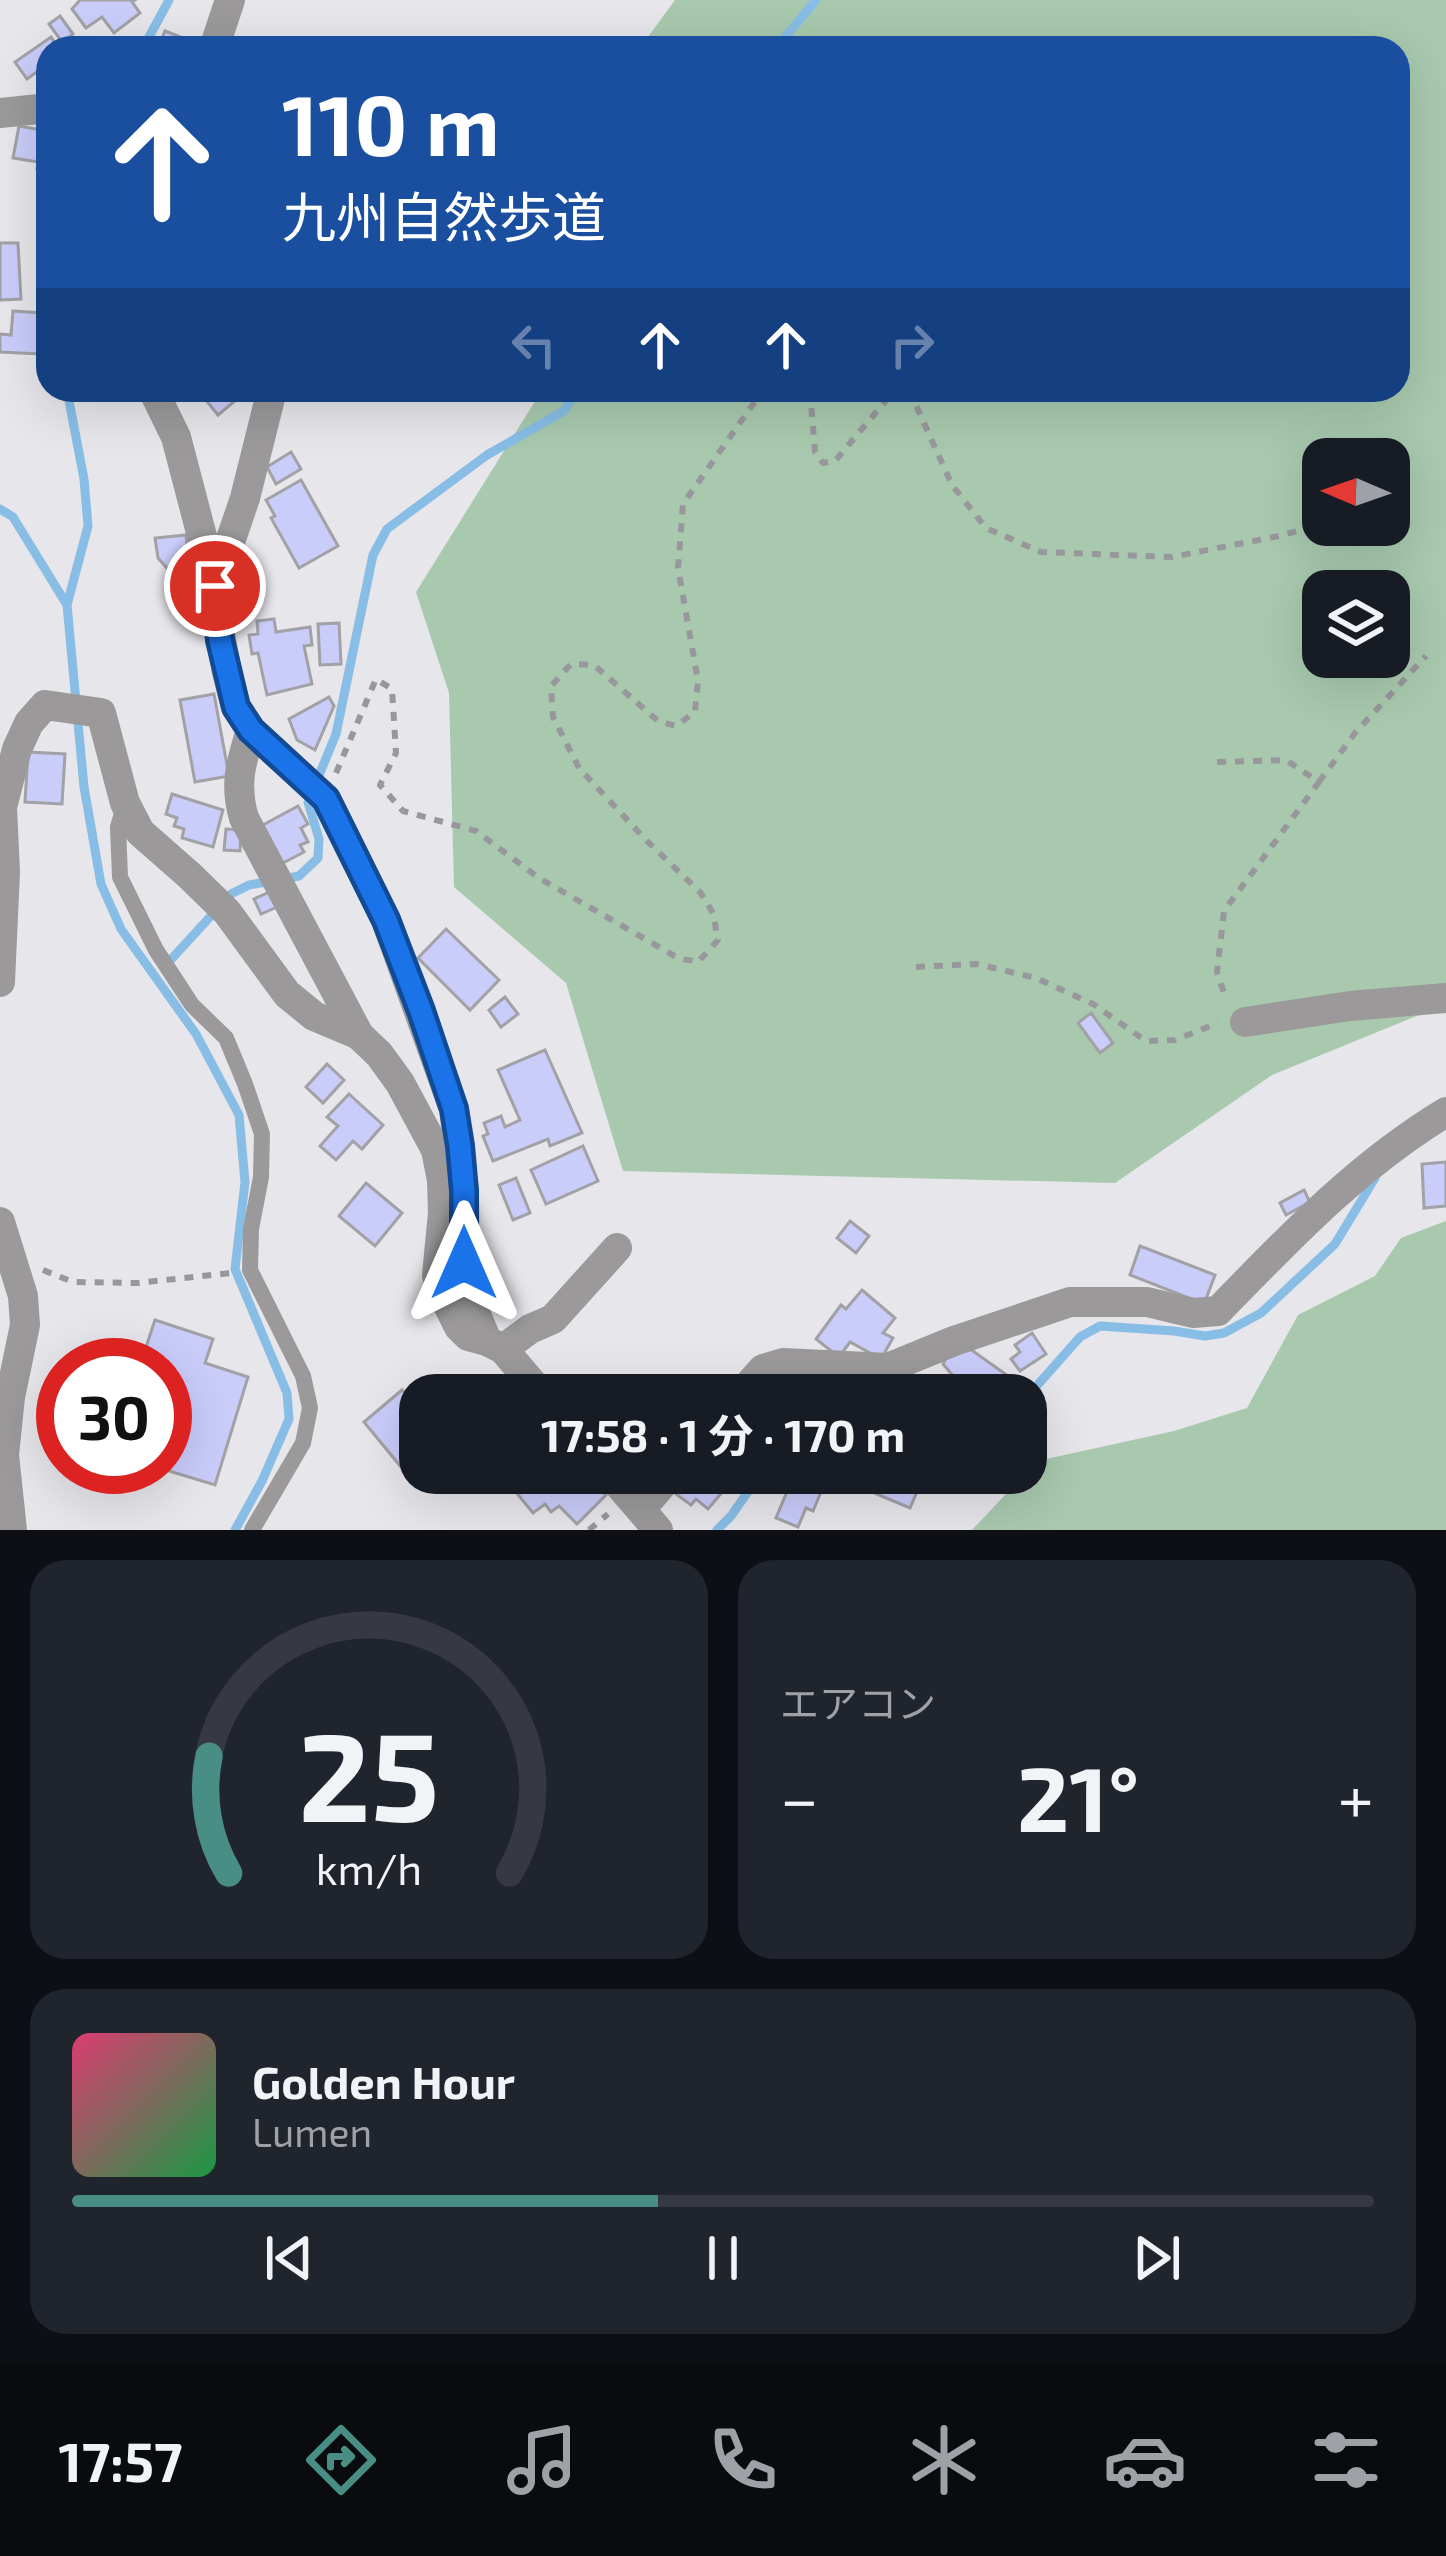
<!DOCTYPE html>
<html lang="ja">
<meta charset="utf-8">
<style>
:root{--surface:#171b24;--page:#20242c;--text:#f1f3f6;--muted:#9ea1a6;--line:#363941;--accent:#498e84}
body{margin:0;font-family:"Exo 2","Noto Sans JP",sans-serif;background:var(--page);color:var(--text);height:100vh;display:flex;flex-direction:column;font-size:45px;white-space:nowrap}
*{box-sizing:border-box;margin:0}
p{font-size:39px;color:var(--muted)}
.icon{flex:none;width:66px;height:66px;fill:none;stroke:currentColor;stroke-width:2;stroke-linecap:round;stroke-linejoin:round}
.map{position:relative;height:1530px;overflow:hidden}
.panel{display:flex;flex-direction:column;gap:30px;padding:30px;background:#0d0f14;flex:1}
.panel>*{flex:none}
.hud{position:absolute;left:36px;top:36px;width:1374px;height:366px;border-radius:36px;box-shadow:0 12px 48px #0002;background:#1a4fa0;color:#fff;overflow:hidden}
.needle{width:78px;rotate:272deg}
.buttons{position:absolute;left:1302px;top:438px;display:grid;gap:24px}
.buttons a{display:grid;place-items:center;width:108px;height:108px;border-radius:24px;background:var(--surface);box-shadow:0 12px 48px #0002;font-size:60px}
.speed{position:absolute;left:36px;top:1338px;display:flex;gap:24px;font-size:60px;font-weight:700;text-align:center}
.speed>*{display:grid;place-content:center;width:156px;height:156px;border-radius:50%;background:var(--surface);box-shadow:0 12px 48px #0002;line-height:1}
.speed .limit{border:18px solid #d22;background:#fff;color:#111}
.pin{position:absolute;display:grid;place-items:center;width:102px;height:102px;color:#fff;margin:-51px;border:6px solid #fff;border-radius:50%;box-shadow:0 3px 12px #0007}
.me{position:absolute;width:132px;margin:-66px;rotate:0deg;stroke-linejoin:round;filter:drop-shadow(0 0 9px #0008)}
.turn{display:flex;align-items:center;gap:42px;height:252px;padding:0 48px;font-size:54px}
.turn .icon{width:156px;height:156px;stroke-width:2.5}
.turn b{display:block;font-size:84px;line-height:102px}
.lanes{display:flex;align-items:center;height:114px;padding:0 48px;background:#0003;justify-content:center;gap:60px;direction:ltr}
.lanes .off{opacity:.35}
.big{font-size:90px;font-weight:700;line-height:1.1}
.panel .widget{flex:1;display:flex;flex-direction:column;justify-content:center;gap:18px;min-width:0;padding:0 42px;border-radius:36px;background:var(--page)}
.panel .dial{align-items:center;gap:0}
.dial svg{height:312px;overflow:visible;fill:none;stroke:var(--line);stroke-width:7;stroke-linecap:round;text-anchor:middle}
.dial text{fill:var(--text);stroke:none}
.song{display:flex;align-items:center;gap:36px}
.cover{width:144px;height:144px;border-radius:18px;background:linear-gradient(135deg,hsl(340 70% 55%),hsl(140 70% 35%))}
.played{height:12px;border-radius:6px;background:linear-gradient(90deg,var(--accent) 45%,var(--line) 45%)}
.keys{display:flex;justify-content:space-around;direction:ltr}
.heat{display:flex;justify-content:space-between;align-items:center;font-size:66px;direction:ltr}
.panel .tiles{flex:1;display:grid;gap:30px;grid-template-columns:1fr 1fr}
.widget:last-child{grid-column:span 2}
.trip{position:absolute;left:399px;top:1374px;width:648px;height:120px;border-radius:36px;background:var(--surface);box-shadow:0 12px 48px #0002;font-weight:700;line-height:120px;text-align:center}
.menu{display:flex;height:192px;justify-content:space-around;align-items:center;background:#090b0e;color:var(--muted)}
.menu .icon{width:84px;height:84px}
.menu .on{color:var(--accent)}
.menu b{font-size:54px;color:var(--text)}
.map>svg:first-child{display:block}
.green{fill:#a8c9ae;fill-rule:evenodd}
.lines{fill:none;stroke-linecap:round;stroke-linejoin:round}
.stream{stroke:#88bee6;stroke-width:9}
.building{fill:#caccfa;stroke:#a1a1a6;stroke-width:3}
.path{stroke:#98989c;stroke-width:6;stroke-dasharray:9 9;stroke-linecap:butt}
.lane{stroke:#9b999a;stroke-width:16}
.street{stroke:#9b999a;stroke-width:30}
.route-casing{stroke:#114b97;stroke-width:30}
.route{stroke:#1a73e8;stroke-width:21}
</style>
<div class="map">
<svg width="1446" height="1530" viewBox="0 0 1446 1530">
<rect width="100%" height="100%" fill="#e6e6eb"/>
<g class="green">
<path d="M 675,0 L 1446,0 L 1446,1004 L 1272,1075 L 1115,1183 L 623,1171 L 566,983 L 454,887 L 449,693 L 416,592 L 542,390 L 1398,390 L 1398,48 L 640,48 ZM 1323,459 L 1389,459 L 1389,525 L 1323,525 ZM 1323,591 L 1389,591 L 1389,657 L 1323,657 Z"/>
<path d="M 1446,1221 L 1446,1530 L 972,1530 L 1037,1461 L 1174,1431 L 1247,1408 L 1298,1315 L 1375,1276 L 1401,1238 Z"/>
</g>
<g class="lines">
<g class="stream">
<path d="M 143,48 L 169,0"/>
<path d="M 776,48 L 816,0"/>
<path d="M 67,390 L 84,479 L 88,526 L 67,605"/>
<path d="M 0,509 L 13,517 L 67,605 L 84,787 L 101,884 L 121,929 L 196,1034 L 239,1115 L 245,1182 L 235,1269 L 287,1393 L 289,1419 L 262,1481 L 235,1530"/>
<path d="M 166,965 L 231,894 L 249,885 L 299,876 L 318,858 L 319,839 L 308,802 L 336,734 L 373,555 L 387,529 L 487,455 L 564,411 L 577,390"/>
<path d="M 1026,1398 L 1080,1337 L 1100,1326 L 1174,1331 L 1205,1336 L 1224,1333 L 1261,1313 L 1335,1244 L 1375,1178"/>
<path d="M 717,1530 L 731,1516 L 761,1473"/>
</g>
</g>
<g class="building">
<path d="M 80,0 L 135,0 L 132,2 L 140,13 L 114,33 L 102,17 L 86,28 L 72,9 Z"/>
<path d="M 60,16 L 73,34 L 62,42 L 49,24 Z"/>
<path d="M 165,31 L 186,39 L 182,48 L 158,48 Z"/>
<path d="M 51,37 L 58,48 L 48,48 L 48,64 L 27,79 L 15,62 Z"/>
<path d="M 42,122 L 48,123 L 48,171 L 37,169 L 38,162 L 13,158 L 19,126 L 41,130 Z"/>
<path d="M 0,243 L 18,243 L 21,299 L 0,300 Z"/>
<path d="M 13,311 L 43,313 L 40,354 L 0,352 L 0,334 L 11,335 Z"/>
<path d="M 198,390 L 248,390 L 218,415 Z"/>
<path d="M 291,452 L 301,469 L 276,484 L 267,467 Z"/>
<path d="M 301,480 L 338,546 L 299,568 L 271,518 L 275,516 L 266,500 Z"/>
<path d="M 186,535 L 191,585 L 175,577 L 158,558 L 155,538 Z"/>
<path d="M 274,619 L 276,632 L 310,627 L 312,645 L 304,646 L 312,684 L 267,695 L 258,653 L 252,654 L 249,635 L 258,634 L 257,621 Z"/>
<path d="M 339,623 L 341,664 L 320,665 L 318,624 Z"/>
<path d="M 214,694 L 229,776 L 195,782 L 180,700 Z"/>
<path d="M 329,697 L 334,706 L 315,750 L 297,740 L 289,719 Z"/>
<path d="M 28,752 L 65,754 L 62,804 L 25,802 Z"/>
<path d="M 172,794 L 223,810 L 213,847 L 182,838 L 184,829 L 174,826 L 177,818 L 166,814 Z"/>
<path d="M 298,806 L 308,824 L 301,828 L 308,842 L 300,845 L 304,852 L 281,864 L 261,826 Z"/>
<path d="M 226,829 L 241,830 L 240,851 L 224,850 Z"/>
<path d="M 272,891 L 279,906 L 261,914 L 254,899 Z"/>
<path d="M 446,929 L 499,980 L 470,1010 L 418,958 Z"/>
<path d="M 505,997 L 518,1014 L 501,1027 L 489,1010 Z"/>
<path d="M 1091,1013 L 1113,1043 L 1100,1053 L 1078,1023 Z"/>
<path d="M 545,1050 L 582,1133 L 550,1146 L 548,1139 L 493,1161 L 483,1136 L 488,1134 L 484,1123 L 501,1116 L 505,1127 L 520,1120 L 498,1070 Z"/>
<path d="M 327,1064 L 344,1080 L 323,1103 L 306,1087 Z"/>
<path d="M 349,1094 L 383,1125 L 362,1149 L 353,1141 L 336,1160 L 320,1146 L 338,1126 L 327,1117 Z"/>
<path d="M 583,1146 L 598,1181 L 546,1204 L 531,1170 Z"/>
<path d="M 1446,1162 L 1446,1206 L 1424,1208 L 1422,1164 Z"/>
<path d="M 516,1178 L 530,1213 L 513,1220 L 499,1185 Z"/>
<path d="M 366,1183 L 402,1213 L 375,1246 L 339,1216 Z"/>
<path d="M 1304,1190 L 1310,1202 L 1286,1215 L 1280,1203 Z"/>
<path d="M 850,1221 L 869,1236 L 856,1253 L 837,1238 Z"/>
<path d="M 1140,1246 L 1215,1275 L 1204,1304 L 1130,1275 Z"/>
<path d="M 862,1290 L 895,1318 L 883,1333 L 893,1338 L 881,1359 L 850,1342 L 839,1357 L 816,1339 L 841,1305 L 846,1309 Z"/>
<path d="M 155,1320 L 213,1339 L 205,1363 L 248,1377 L 215,1485 L 156,1467 L 165,1467 L 165,1365 L 140,1365 Z"/>
<path d="M 1032,1333 L 1046,1354 L 1020,1371 L 1011,1359 L 1020,1352 L 1015,1345 Z"/>
<path d="M 970,1349 L 1011,1378 L 997,1395 L 964,1395 L 965,1390 L 943,1364 L 946,1358 Z"/>
<path d="M 786,1378 L 792,1387 L 778,1395 L 762,1395 L 761,1393 Z"/>
<path d="M 402,1390 L 420,1412 L 420,1451 L 401,1467 L 364,1422 Z"/>
<path d="M 538,1473 L 551,1490 L 554,1487 L 556,1490 L 573,1473 L 584,1473 L 606,1495 L 577,1524 L 559,1506 L 551,1512 L 545,1504 L 533,1513 L 515,1491 Z"/>
<path d="M 692,1473 L 730,1473 L 735,1477 L 708,1509 L 696,1499 L 691,1505 L 676,1494 Z"/>
<path d="M 783,1473 L 819,1475 L 814,1488 L 821,1492 L 813,1511 L 806,1508 L 798,1527 L 776,1518 L 791,1482 L 781,1478 Z"/>
<path d="M 882,1473 L 925,1473 L 910,1508 L 874,1493 Z"/>
</g>
<g class="lines">
<g class="path">
<path d="M 810,390 L 815,452 L 823,463 L 835,461 L 894,391 L 900,390"/>
<path d="M 909,390 L 952,485 L 986,528 L 1041,552 L 1172,557 L 1279,536 L 1323,524"/>
<path d="M 1217,762 L 1286,760 L 1319,782 L 1224,911 L 1217,972 L 1226,999"/>
<path d="M 336,773 L 376,679 L 392,689 L 396,753 L 380,785 L 403,811 L 476,831 L 539,878 L 678,958 L 698,962 L 718,940 L 713,913 L 700,892 L 646,840 L 579,768 L 553,717 L 551,686 L 571,664 L 594,665 L 658,721 L 676,726 L 695,712 L 698,681 L 678,568 L 683,504 L 763,390"/>
<path d="M 1319,782 L 1355,733 L 1426,656"/>
<path d="M 916,967 L 977,964 L 1036,978 L 1093,1004 L 1146,1041 L 1175,1040 L 1218,1023"/>
<path d="M 43,1270 L 73,1282 L 137,1283 L 231,1273"/>
<path d="M 589,1530 L 608,1514"/>
</g>
<path class="lane" d="M 125,803 L 118,827 L 120,877 L 156,950 L 177,982 L 192,1005 L 226,1038 L 245,1084 L 262,1134 L 261,1177 L 251,1229 L 250,1270 L 303,1376 L 310,1408 L 303,1443 L 252,1530"/>
<g class="street">
<path d="M 214,48 L 230,0"/>
<path d="M 0,113 L 48,108"/>
<path d="M 153,390 L 176,437 L 215,586"/>
<path d="M 272,390 L 245,498 L 215,586 L 216,613 L 227,672 L 236,707 L 251,730 L 326,799 L 386,920 L 454,1109 L 464,1191 L 465,1288 L 487,1341 L 503,1349 L 542,1395"/>
<path d="M 251,730 C 241,763 234,784 244,818 L 359,1035"/>
<path d="M 0,982 L 5,872 L 2,807 L 17,749 L 29,723 L 45,705 L 101,713 L 125,803 L 140,832 L 189,875 L 227,912 L 287,994 L 314,1016 L 359,1035 L 379,1054 L 400,1083 L 436,1150 L 442,1180 L 443,1213 L 437,1275 L 441,1291 L 459,1327 L 468,1336 L 487,1341"/>
<path d="M 1245,1022 L 1350,1006 L 1446,998"/>
<path d="M 0,1222 L 23,1296 L 25,1325 L 10,1397 L 4,1455 L 12,1530"/>
<path d="M 503,1349 L 530,1329 L 553,1319 L 617,1248"/>
<path d="M 740,1395 L 763,1369 L 783,1363 L 888,1368 L 954,1341 L 1070,1302 L 1147,1302 L 1193,1313 L 1218,1311 C 1290,1237 1357,1166 1446,1112"/>
<path d="M 609,1473 L 658,1530"/>
<path d="M 641,1509 L 672,1473"/>
</g>
</g>
<g class="lines">
<defs>
<path id="route" d="M 215,586 L 220,640 L 236,707 L 251,730 L 326,799 L 386,920 L 421,1011 L 454,1109 L 460,1146 L 464,1191 L 464,1263"/>
</defs>
<use href="#route" class="route-casing"/>
<use href="#route" class="route"/>
</g>
</svg>
<div class="buttons">
<a><svg class="needle" viewBox="-14 -14 28 28"><path d="M0-13l5 13h-10z" fill="#e53935"/><path d="M0 13l5-13h-10z" fill="#9ea1a6"/></svg></a>
<a><svg class="icon" aria-label="layers" viewBox="0 0 24 24"><path d="M12 4l9 5-9 5-9-5zM3 14l9 5 9-5"/></svg></a>
</div>
<div class="speed"><div class="limit">30</div></div>
<div class="pin" style="left:215px;top:586px;background:#d93025"><svg class="icon" aria-label="arrive" viewBox="0 0 24 24"><path d="M6 21V4h12l-3 4 3 4H6"/></svg></div>
<svg class="me" style="left:464px;top:1263px" viewBox="-20 -20 40 40"><path d="M0-17L14 15 0 8-14 15z" fill="#1a73e8" stroke="#fff" stroke-width="4"/></svg>
<div class="trip">17:58 · 1 分 · 170 m</div>
<div class="hud">
<div class="turn"><svg class="icon" aria-label="ahead" viewBox="0 0 24 24"><path d="M12 20V5M6 11l6-6 6 6"/></svg><div><b>110 m</b>九州自然歩道</div></div>
<div class="lanes"><svg class="icon off" aria-label="left" viewBox="0 0 24 24"><path d="M17 20v-9H6M10 6l-5 5 5 5"/></svg><svg class="icon" aria-label="ahead" viewBox="0 0 24 24"><path d="M12 20V5M6 11l6-6 6 6"/></svg><svg class="icon" aria-label="ahead" viewBox="0 0 24 24"><path d="M12 20V5M6 11l6-6 6 6"/></svg><svg class="icon off" aria-label="right" viewBox="0 0 24 24"><path d="M7 20v-9h11M14 6l5 5-5 5"/></svg></div>
</div>
</div>
<section class="panel">
<div class="tiles">
<div class="widget dial"><svg viewBox="0 0 100 80">
<path d="M14 69A42 42 0 1 1 86 69"/>
<path d="M14 69A42 42 0 0 1 9 39" stroke="#498e84"/>
<text x="50" y="56" font-size="32" font-weight="700">25</text>
<text x="50" y="72" font-size="11">km/h</text>
</svg></div>
<div class="widget"><p>エアコン</p>
<div class="heat"><a>−</a><b class="big">21°</b><a>+</a></div>
</div>
<div class="widget">
<div class="song"><i class="cover"></i><div><b>Golden Hour</b><p>Lumen</p></div></div>
<div class="played"></div>
<div class="keys"><svg class="icon" aria-label="previous" viewBox="0 0 24 24"><path d="M18 5L8 12l10 7zM5 5v14"/></svg><svg class="icon" aria-label="pause" viewBox="0 0 24 24"><path d="M8 5v14M16 5v14"/></svg><svg class="icon" aria-label="next" viewBox="0 0 24 24"><path d="M6 5l10 7-10 7zM19 5v14"/></svg></div>
</div>
</div>
</section>
<nav class="menu">
<b>17:57</b>
<svg class="icon on" aria-label="directions" viewBox="0 0 24 24"><path d="M12 3l9 9-9 9-9-9zM9 14v-3h6M13 9l2 2-2 2"/></svg>
<svg class="icon" aria-label="music" viewBox="0 0 24 24"><path d="M9 18V5l10-2v13"/><circle cx="6" cy="18" r="3"/><circle cx="16" cy="16" r="3"/></svg>
<svg class="icon" aria-label="phone" viewBox="0 0 24 24"><path d="M5 4h4l2 5-3 2q2 4 5 5l2-3 5 2v4C11 20 4 13 5 4z"/></svg>
<svg class="icon" aria-label="climate" viewBox="0 0 24 24"><path d="M12 3v18M4 7l16 10M4 17L20 7"/></svg>
<svg class="icon" aria-label="car" viewBox="0 0 24 24"><path d="M5 17H2v-5l4-1 3-4h7l3 4 3 1v5h-3M9 17h6M6 11h13"/><circle cx="7" cy="17" r="2"/><circle cx="17" cy="17" r="2"/></svg>
<svg class="icon" aria-label="filters" viewBox="0 0 24 24"><path d="M4 7h16M4 17h16"/><circle cx="9" cy="7" r="2"/><circle cx="15" cy="17" r="2"/></svg>
</nav>
